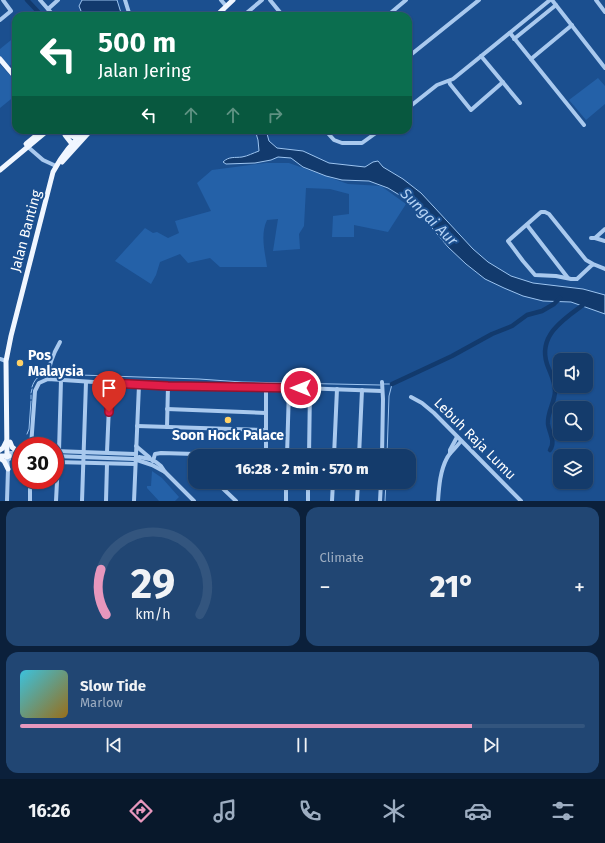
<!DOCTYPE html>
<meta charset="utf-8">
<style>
:root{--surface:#143b6b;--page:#214673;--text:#f1f3f6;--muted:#9dadc1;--line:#33557e;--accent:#e797bd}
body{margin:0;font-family:"Fira Sans",sans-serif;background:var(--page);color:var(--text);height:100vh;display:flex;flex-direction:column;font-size:15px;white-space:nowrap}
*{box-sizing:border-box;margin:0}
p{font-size:13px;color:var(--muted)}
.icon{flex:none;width:22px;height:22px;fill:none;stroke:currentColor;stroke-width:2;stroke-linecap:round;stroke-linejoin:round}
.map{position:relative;height:501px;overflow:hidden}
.panel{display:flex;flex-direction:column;gap:6px;padding:6px;background:#0b203b;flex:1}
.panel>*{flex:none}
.top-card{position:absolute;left:12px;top:12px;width:400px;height:122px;border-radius:12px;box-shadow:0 1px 3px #0004,0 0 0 1px var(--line);background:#0b6e4f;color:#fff;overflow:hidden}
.fabs{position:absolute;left:553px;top:353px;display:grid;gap:8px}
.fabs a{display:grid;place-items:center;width:40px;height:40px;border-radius:8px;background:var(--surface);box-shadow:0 1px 3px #0004,0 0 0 1px var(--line);font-size:20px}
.speed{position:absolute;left:12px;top:437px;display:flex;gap:8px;font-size:20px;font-weight:700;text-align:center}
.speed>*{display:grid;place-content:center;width:52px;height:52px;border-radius:50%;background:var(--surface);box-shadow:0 1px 3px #0004,0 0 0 1px var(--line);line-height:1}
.speed .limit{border:6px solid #d22;background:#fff;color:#111}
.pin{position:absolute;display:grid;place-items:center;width:34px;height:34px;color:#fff;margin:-41px -17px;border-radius:50% 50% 50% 0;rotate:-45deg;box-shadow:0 0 4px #0007}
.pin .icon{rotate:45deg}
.me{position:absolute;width:44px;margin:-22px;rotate:270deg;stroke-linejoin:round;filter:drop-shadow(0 0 3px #0008)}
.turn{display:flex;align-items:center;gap:14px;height:84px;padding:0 20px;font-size:18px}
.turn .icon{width:52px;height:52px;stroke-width:2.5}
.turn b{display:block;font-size:28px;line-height:34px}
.lanes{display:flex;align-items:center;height:38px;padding:0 20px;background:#0003;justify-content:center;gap:20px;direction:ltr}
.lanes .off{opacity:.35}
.big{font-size:30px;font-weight:800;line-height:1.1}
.panel .widget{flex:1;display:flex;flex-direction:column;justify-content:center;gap:6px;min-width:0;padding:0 14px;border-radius:12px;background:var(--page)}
.panel .dial{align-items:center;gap:0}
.dial svg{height:104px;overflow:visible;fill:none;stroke:var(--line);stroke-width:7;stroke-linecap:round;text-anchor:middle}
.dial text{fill:var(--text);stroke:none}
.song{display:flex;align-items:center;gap:12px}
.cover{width:48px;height:48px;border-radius:6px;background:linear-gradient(135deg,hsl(190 70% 55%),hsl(40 70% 35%))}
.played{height:4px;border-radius:2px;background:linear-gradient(90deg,var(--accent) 80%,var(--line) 80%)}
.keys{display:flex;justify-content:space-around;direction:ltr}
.heat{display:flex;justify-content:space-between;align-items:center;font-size:22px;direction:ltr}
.panel .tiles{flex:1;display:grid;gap:6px;grid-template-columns:1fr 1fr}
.widget:last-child{grid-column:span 2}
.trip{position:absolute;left:188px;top:449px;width:228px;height:40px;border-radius:12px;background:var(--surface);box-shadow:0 1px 3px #0004,0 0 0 1px var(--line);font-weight:800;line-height:40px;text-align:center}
.tab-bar{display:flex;height:64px;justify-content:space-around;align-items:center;background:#08182b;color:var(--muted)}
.tab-bar .icon{width:28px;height:28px}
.tab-bar .current{color:var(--accent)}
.tab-bar b{font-size:18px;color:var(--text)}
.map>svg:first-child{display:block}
.green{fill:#2461a8}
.water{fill:#123a6d;stroke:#9cc4f0}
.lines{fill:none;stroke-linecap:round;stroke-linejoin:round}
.stream{stroke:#9cc4f0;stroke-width:1}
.river{stroke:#123a6d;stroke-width:4.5}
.minor{stroke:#a9c9ee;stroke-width:4}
.major{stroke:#f0f6ff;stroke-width:5}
.route-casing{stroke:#92132f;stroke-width:10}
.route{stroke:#e11d48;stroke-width:7}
.poi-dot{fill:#ffd166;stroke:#1b4f8f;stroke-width:1.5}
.labels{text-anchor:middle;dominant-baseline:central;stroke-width:4;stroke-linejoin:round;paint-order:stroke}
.street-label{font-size:14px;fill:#fff;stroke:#1b4f8f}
.poi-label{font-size:14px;font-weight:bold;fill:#fff;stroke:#1b4f8f;text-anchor:start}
.water-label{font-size:15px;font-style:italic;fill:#b5d3f5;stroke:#1b4f8f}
</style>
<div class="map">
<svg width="605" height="501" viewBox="0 0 605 501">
<rect width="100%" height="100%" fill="#1b4f8f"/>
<g class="green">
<path d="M 16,36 L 16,61 L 9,66 L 0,56 L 0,49 Z"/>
<path d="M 0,64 L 16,82 L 16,95 L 0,108 Z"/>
<path d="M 598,78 L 605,86 L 605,104 L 586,120 L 569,100 Z"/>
<path d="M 266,163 L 289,163 L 348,184 L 381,186 L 406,204 L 388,232 L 354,225 L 354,237 L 332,237 L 333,216 L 349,214 L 349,194 L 330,189 L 306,188 L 304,226 L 299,234 L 300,249 L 273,251 L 278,219 L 267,220 C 260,235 265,252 267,267 L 220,267 L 210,258 L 188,263 L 180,254 L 160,262 L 156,275 L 151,284 L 115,261 L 145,228 L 153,233 L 157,232 L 168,238 L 179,233 L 175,221 L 211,211 L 197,183 L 212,170 Z"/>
<path d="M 152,471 L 162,478 L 179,497 L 175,501 L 159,501 L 147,488 L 147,486 L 151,486 Z"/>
</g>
<g class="water">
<path d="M 82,0 L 117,0 L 122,16 L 83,16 L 79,6 Z"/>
<path d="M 255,130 L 266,130 L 269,141 L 277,148 L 303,151 L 329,163 L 365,167 L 373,162 L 378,161 L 383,167 L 403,179 L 421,193 L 473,249 L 488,262 L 511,276 L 533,283 L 583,289 L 605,295 L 605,314 L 571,302 L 543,301 L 523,296 L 504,288 L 485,279 L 466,264 L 448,247 L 423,217 L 406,199 L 388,188 L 369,181 L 342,180 L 326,176 L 303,167 L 291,158 L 278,157 L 271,160 L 255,163 L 226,164 L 223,162 C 229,156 235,158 242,157 C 248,156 253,153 259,151 L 258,140 Z"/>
</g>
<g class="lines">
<g class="stream">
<path d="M 50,374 L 199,379 L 242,382 L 380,385"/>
<path d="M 384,384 L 392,384 L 389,396 L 387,456"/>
<path d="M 32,387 C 34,380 39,374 47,374"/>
<path d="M 31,393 L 32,389"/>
<path d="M 31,399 L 31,395"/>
<path d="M 27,434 L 29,429 L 31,401"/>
<path d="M 385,501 L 386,482"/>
</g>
<g class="river">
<path d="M 27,0 L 42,16"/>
<path d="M 392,384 L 452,356 L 492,334 L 512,326 L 527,315 L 542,311 L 554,304 L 560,298"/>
<path d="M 550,450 C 556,442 549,432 548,424 C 547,412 555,402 555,391 C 555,381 550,373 547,364 C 537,334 567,317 587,302"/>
</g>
<g class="minor">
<path d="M 40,0 L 54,16"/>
<path d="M 125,0 L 130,16"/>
<path d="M 221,0 L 226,6"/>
<path d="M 270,0 L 283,16"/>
<path d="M 552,0 L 605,68"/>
<path d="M 596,0 L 605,12"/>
<path d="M 48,9 L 58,0"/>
<path d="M 222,10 L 228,16"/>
<path d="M 243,16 L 262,0"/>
<path d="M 387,16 L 406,0"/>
<path d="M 0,20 L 11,11 L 3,0"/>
<path d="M 510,33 L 584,125"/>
<path d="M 514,39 L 556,5"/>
<path d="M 481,56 L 520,103"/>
<path d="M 408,57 L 479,0"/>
<path d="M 531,59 L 572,25"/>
<path d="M 449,81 L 450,84 L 471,110 L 503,82"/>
<path d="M 408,108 L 437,85 L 453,79 L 550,0"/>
<path d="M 325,130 L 334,140 L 342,143 L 362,143 L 380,130"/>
<path d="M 28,147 L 43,160 L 56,166"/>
<path d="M 527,225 L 568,278"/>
<path d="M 591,238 L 595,238 L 605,241"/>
<path d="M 595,238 L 605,229"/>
<path d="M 593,264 L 577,279 L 571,279 L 556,276 L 535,275 L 523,261 L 508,241 L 541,212 L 545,212 L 549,214 L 586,260 L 593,264 L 605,269"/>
<path d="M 0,359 L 6,361"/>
<path d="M 32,367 L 35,370 L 48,370"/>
<path d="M 48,379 C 48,365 53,354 60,342"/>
<path d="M 411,397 L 422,403 L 434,413 L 521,501"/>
<path d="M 167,409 L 266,413"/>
<path d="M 137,426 L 266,430"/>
<path d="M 167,427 L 168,386"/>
<path d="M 31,446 L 35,391 L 39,383 L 48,379 L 139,385 L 301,388 L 382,391"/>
<path d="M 136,446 L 149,457 L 150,459"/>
<path d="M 55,451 L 135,454"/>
<path d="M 59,451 L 61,380"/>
<path d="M 107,452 L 110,383"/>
<path d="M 10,453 L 19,453"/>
<path d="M 450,453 L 450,450 L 457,437"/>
<path d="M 55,456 L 134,459 L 139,457 L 150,459 L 156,462 L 161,466 L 165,472 L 194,501"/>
<path d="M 266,456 L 266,384"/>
<path d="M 287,456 L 289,388"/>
<path d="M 309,456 L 310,388"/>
<path d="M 334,456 L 337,389"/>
<path d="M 359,456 L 362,390"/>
<path d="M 382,456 L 383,399 L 382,382"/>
<path d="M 7,457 L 8,469 L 7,501"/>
<path d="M 9,459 L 10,456 L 21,456"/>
<path d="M 134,459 L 152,465 L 165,472"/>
<path d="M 153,461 L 155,454 L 161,453 L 264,456"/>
<path d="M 55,462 L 135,464"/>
<path d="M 216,482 L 236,501"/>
<path d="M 30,501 L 30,480"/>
<path d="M 56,501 L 58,462"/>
<path d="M 82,501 L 86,382"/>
<path d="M 106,501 L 107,464"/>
<path d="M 134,501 L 139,385"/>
<path d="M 286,501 L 286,482"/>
<path d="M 308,501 L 308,482"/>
<path d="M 332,501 L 333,482"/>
<path d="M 357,501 L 358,482"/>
<path d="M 380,501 L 381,482"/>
<path d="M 438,501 C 439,487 440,471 447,458 C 450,452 457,447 461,441"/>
</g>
<g class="major">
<path d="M 216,16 L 233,0"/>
<path d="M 0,59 L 16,78"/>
<path d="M 66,133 L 74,137 L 79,136"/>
<path d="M 65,135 L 72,144 L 74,144"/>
<path d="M 26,144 L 43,130"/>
<path d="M 62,162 L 91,130"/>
<path d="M 0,170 L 48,130"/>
<path d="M 10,442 L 12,447 L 19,453"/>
<path d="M 0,450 L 3,448 L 6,442"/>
<path d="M 0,456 L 9,456"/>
<path d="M 7,457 L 6,361 L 11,336 L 53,172 C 62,155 72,142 87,130"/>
<path d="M 0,458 L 4,461 L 8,469"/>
</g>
</g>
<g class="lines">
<defs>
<path id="route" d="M 109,412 L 110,383 L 168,386 L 301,388"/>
</defs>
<use href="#route" class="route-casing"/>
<use href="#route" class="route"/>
</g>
<g class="poi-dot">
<circle cx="20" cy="363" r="4"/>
<circle cx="228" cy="420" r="4"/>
</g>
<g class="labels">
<g class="street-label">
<text transform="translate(26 231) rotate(-75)">Jalan Banting</text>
<text transform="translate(475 439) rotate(45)">Lebuh Raja Lumu</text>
</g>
<g class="poi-label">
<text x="28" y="355">Pos<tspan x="28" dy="16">Malaysia</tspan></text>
<text x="228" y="435" text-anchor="middle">Soon Hock Palace</text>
</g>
<g class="water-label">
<text transform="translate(429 217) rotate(45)">Sungai Aur</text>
</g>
</g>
</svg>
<div class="fabs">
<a><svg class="icon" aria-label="sound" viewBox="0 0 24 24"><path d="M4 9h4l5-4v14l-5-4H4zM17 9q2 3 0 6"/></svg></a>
<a><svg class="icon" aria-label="search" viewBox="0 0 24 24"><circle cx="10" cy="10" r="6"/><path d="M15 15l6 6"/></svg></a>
<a><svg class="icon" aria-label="layers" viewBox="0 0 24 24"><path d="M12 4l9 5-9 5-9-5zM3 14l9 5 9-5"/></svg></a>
</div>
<div class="speed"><div class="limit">30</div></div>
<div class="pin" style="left:109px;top:412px;background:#d93025"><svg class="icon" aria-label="arrive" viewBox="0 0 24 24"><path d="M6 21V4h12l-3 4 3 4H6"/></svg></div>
<svg class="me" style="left:301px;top:388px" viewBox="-20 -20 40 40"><circle r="17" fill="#e11d48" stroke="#fff" stroke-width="3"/><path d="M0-11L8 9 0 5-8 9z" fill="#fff"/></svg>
<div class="trip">16:28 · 2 min · 570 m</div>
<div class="top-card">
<div class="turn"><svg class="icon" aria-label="left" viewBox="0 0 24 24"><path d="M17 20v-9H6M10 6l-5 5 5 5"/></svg><div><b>500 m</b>Jalan Jering</div></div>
<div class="lanes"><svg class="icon" aria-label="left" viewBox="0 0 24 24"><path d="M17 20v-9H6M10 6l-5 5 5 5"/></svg><svg class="icon off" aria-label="ahead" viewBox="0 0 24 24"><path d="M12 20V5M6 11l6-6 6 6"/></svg><svg class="icon off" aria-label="ahead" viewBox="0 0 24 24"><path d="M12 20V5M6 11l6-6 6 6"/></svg><svg class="icon off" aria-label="right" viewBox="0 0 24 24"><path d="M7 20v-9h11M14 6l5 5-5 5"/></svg></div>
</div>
</div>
<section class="panel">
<div class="tiles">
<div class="widget dial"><svg viewBox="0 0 100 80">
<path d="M14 69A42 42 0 1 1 86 69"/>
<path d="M14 69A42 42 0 0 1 10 34" stroke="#e797bd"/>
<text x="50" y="56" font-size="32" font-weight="700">29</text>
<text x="50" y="72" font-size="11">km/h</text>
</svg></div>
<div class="widget"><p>Climate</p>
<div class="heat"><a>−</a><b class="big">21°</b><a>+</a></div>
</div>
<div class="widget">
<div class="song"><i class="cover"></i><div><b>Slow Tide</b><p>Marlow</p></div></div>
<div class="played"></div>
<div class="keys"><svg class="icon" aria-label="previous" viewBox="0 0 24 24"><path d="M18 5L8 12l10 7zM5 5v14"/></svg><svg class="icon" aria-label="pause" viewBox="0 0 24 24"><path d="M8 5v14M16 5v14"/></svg><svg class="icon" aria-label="next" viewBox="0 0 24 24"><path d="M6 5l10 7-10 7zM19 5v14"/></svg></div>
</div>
</div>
</section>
<nav class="tab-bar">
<b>16:26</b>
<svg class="icon current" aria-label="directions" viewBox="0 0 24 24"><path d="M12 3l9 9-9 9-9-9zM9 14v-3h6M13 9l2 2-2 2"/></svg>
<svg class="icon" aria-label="music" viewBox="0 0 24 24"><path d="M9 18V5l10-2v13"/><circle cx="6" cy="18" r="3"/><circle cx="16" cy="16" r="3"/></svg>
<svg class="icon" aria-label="phone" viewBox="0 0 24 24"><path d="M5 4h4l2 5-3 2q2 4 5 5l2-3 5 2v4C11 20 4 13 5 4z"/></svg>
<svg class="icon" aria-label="climate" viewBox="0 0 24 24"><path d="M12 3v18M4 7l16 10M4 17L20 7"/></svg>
<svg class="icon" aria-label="car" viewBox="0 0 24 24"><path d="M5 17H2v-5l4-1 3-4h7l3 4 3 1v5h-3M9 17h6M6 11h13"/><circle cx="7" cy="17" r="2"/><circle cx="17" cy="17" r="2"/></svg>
<svg class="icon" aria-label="filters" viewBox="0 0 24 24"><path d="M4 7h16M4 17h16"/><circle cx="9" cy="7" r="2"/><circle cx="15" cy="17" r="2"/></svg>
</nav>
